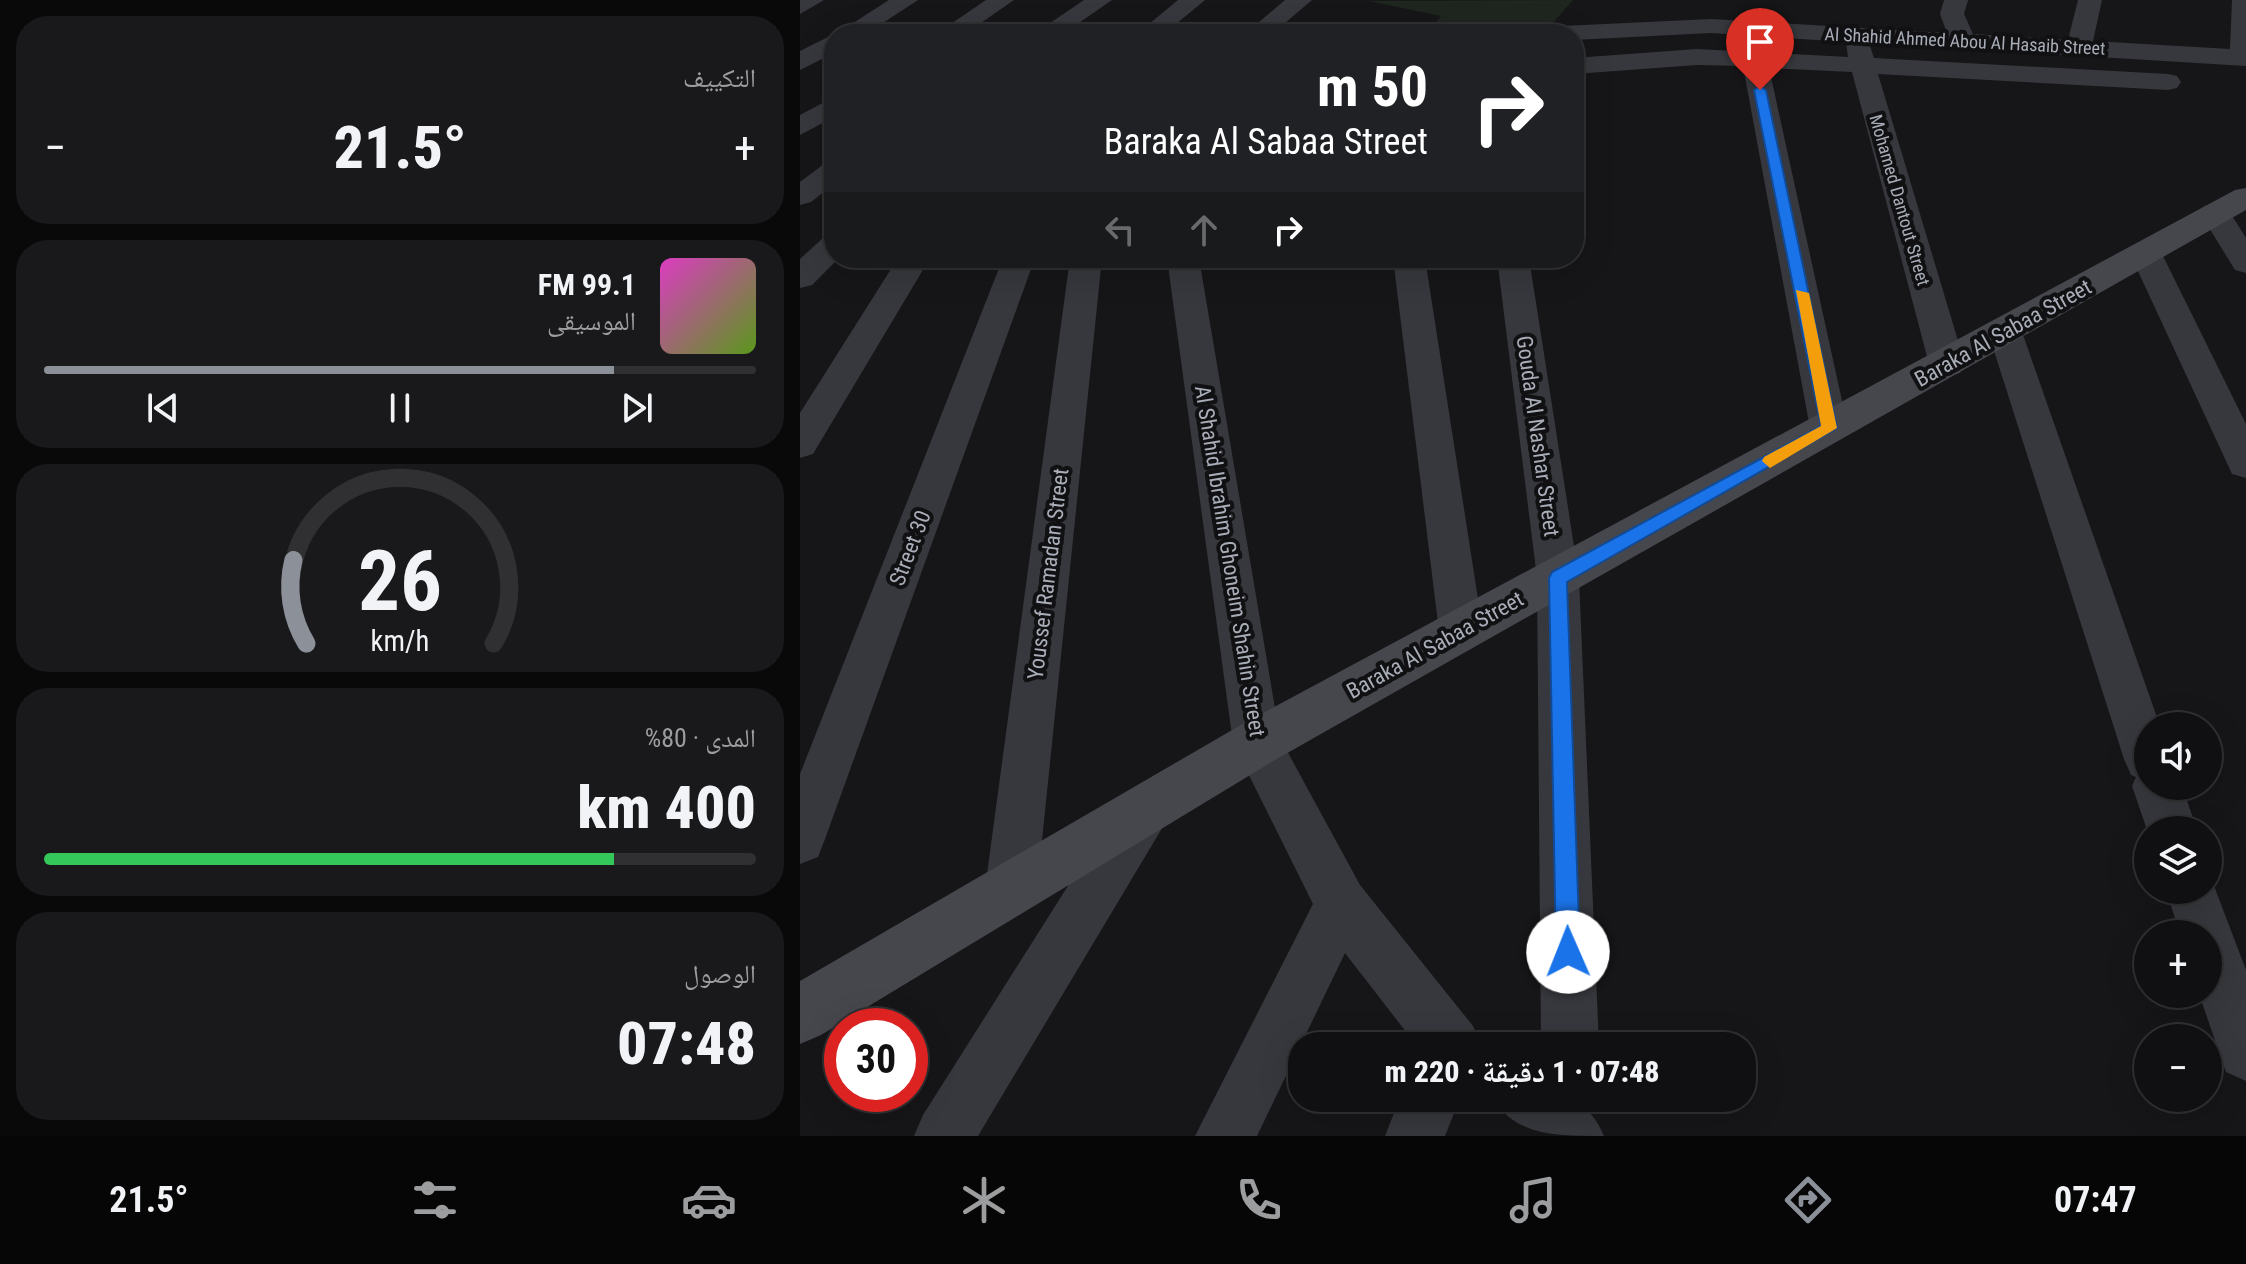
<!DOCTYPE html>
<html lang="ar">
<meta charset="utf-8">
<style>
:root{--surface:#101012;--page:#19191b;--text:#f1f3f6;--muted:#9c9d9f;--line:#303032;--accent:#8c9099}
body{margin:0;font-family:"Roboto Condensed","Noto Naskh Arabic",sans-serif;background:var(--page);color:var(--text);direction:rtl;height:100vh;display:flex;flex-direction:column;font-size:30px;white-space:nowrap}
*{box-sizing:border-box;margin:0}
p{font-size:26px;color:var(--muted)}
.icon{flex:none;width:44px;height:44px;fill:none;stroke:currentColor;stroke-width:2;stroke-linecap:round;stroke-linejoin:round}
.map{position:relative;flex:1;overflow:hidden;direction:ltr}
.panel{display:flex;flex-direction:column;gap:16px;padding:16px;background:#09090a;width:800px}
.panel>*{flex:none}
.hud{position:absolute;left:24px;top:24px;width:760px;height:244px;border-radius:32px;box-shadow:0 8px 32px #0002,0 0 0 2px var(--line);direction:rtl;background:#202124;color:#fff;overflow:hidden}
.tools{position:absolute;left:1334px;top:712px;display:grid;gap:16px}
.tools a{display:grid;place-items:center;width:88px;height:88px;border-radius:50%;background:var(--surface);box-shadow:0 8px 32px #0002,0 0 0 2px var(--line);font-size:40px}
.speed{position:absolute;left:24px;top:1008px;display:flex;gap:16px;font-size:40px;font-weight:700;text-align:center}
.speed>*{display:grid;place-content:center;width:104px;height:104px;border-radius:50%;background:var(--surface);box-shadow:0 8px 32px #0002,0 0 0 2px var(--line);line-height:1}
.speed .limit{border:12px solid #d22;background:#fff;color:#111}
.pin{position:absolute;display:grid;place-items:center;width:68px;height:68px;color:#fff;margin:-82px -34px;border-radius:50% 50% 50% 0;rotate:-45deg;box-shadow:0 0 8px #0007}
.pin .icon{rotate:45deg}
.me{position:absolute;width:88px;margin:-44px;rotate:359deg;stroke-linejoin:round;filter:drop-shadow(0 0 6px #0008)}
.turn{display:flex;align-items:center;gap:28px;height:168px;padding:0 24px;font-size:36px}
.turn .icon{width:104px;height:104px;stroke-width:2.5}
.turn b{display:block;font-size:56px;line-height:68px}
.lanes{display:flex;align-items:center;height:76px;padding:0 24px;background:#0003;justify-content:center;gap:40px;direction:ltr}
.lanes .off{opacity:.35}
.big{font-size:60px;font-weight:800;line-height:1.1}
.panel .card{flex:1;display:flex;flex-direction:column;justify-content:center;gap:12px;min-width:0;padding:0 28px;border-radius:32px;background:var(--page)}
.panel .dial{align-items:center;gap:0}
.dial svg{height:208px;overflow:visible;fill:none;stroke:var(--line);stroke-width:7;stroke-linecap:round;text-anchor:middle}
.dial text{fill:var(--text);stroke:none}
.song{display:flex;align-items:center;gap:24px}
.cover{width:96px;height:96px;border-radius:12px;background:linear-gradient(135deg,hsl(310 70% 55%),hsl(90 70% 35%))}
.played{height:8px;border-radius:4px;background:linear-gradient(90deg,var(--accent) 80%,var(--line) 80%)}
.keys{display:flex;justify-content:space-around;direction:ltr}
.heat{display:flex;justify-content:space-between;align-items:center;font-size:44px;direction:ltr}
.charge{height:12px;border-radius:6px;background:linear-gradient(90deg,#34c759 80%,var(--line) 0)}
.trip{position:absolute;left:488px;top:1032px;width:468px;height:80px;border-radius:32px;background:var(--surface);box-shadow:0 8px 32px #0002,0 0 0 2px var(--line);font-weight:800;line-height:80px;text-align:center;direction:rtl}
.tab-bar{display:flex;height:128px;justify-content:space-around;align-items:center;background:#060607;color:var(--muted)}
.tab-bar .icon{width:56px;height:56px}
.tab-bar .active{color:var(--accent)}
.tab-bar b{font-size:36px;color:var(--text)}
main{display:flex;flex:1;min-height:0}
.map>svg:first-child{display:block}
.green{fill:#1e261f}
.lines{fill:none;stroke-linecap:round;stroke-linejoin:round}
.street{fill:#37383d;fill-rule:evenodd}
.secondary{fill:#45474d;fill-rule:evenodd}
.route{fill:#1a73e8;stroke:#114b97;stroke-width:2}
.slow{fill:#f59e0b}
.labels{text-anchor:middle;dominant-baseline:central;stroke-width:8;stroke-linejoin:round;paint-order:stroke}
.far-street-label{font-size:18px;fill:#a8adb8;stroke:#111113}
.street-label{font-size:22px;fill:#a8adb8;stroke:#111113}
</style>
<main>
<div class="map">
<svg width="1446" height="1136" viewBox="0 0 1446 1136">
<rect width="100%" height="100%" fill="#161618"/>
<path class="green" d="M 773,0 L 751,25 L 644,34 L 627,34 L 641,16 L 569,1 Z"/>
<g class="lines">
<g class="street">
<path d="M 0,0 L 24,0 L 0,14 Z"/>
<path d="M 89,0 L 118,0 L 66,34 L 36,34 Z"/>
<path d="M 186,0 L 214,0 L 165,34 L 136,34 Z"/>
<path d="M 284,0 L 312,0 L 263,34 L 234,34 Z"/>
<path d="M 378,0 L 405,0 L 364,34 L 337,34 Z"/>
<path d="M 485,0 L 512,0 L 472,34 L 445,34 Z"/>
<path d="M 1144,0 L 1168,0 L 1164,14 L 1173,34 L 1268,40 L 1278,0 L 1302,0 L 1293,41 L 1430,49 L 1432,0 L 1446,0 L 1446,66 L 1069,43 L 1074,58 L 1368,74 L 1377,76 L 1381,82 L 1377,88 L 1368,90 L 1078,74 L 1165,364 L 1160,373 L 1147,377 L 1134,373 L 1129,364 L 1052,72 L 969,68 L 1048,428 L 1042,438 L 1029,442 L 1016,438 L 1010,428 L 943,66 L 897,65 L 774,74 L 774,58 L 897,49 L 1048,57 L 1046,42 L 911,33 L 774,40 L 774,34 L 729,34 L 741,27 L 911,19 L 1147,33 L 1140,14 Z"/>
<path d="M 34,34 L 34,53 L 0,70 L 0,51 Z"/>
<path d="M 34,97 L 34,117 L 0,135 L 0,115 Z"/>
<path d="M 34,161 L 34,184 L 11,202 L 0,205 L 0,182 L 24,164 Z"/>
<path d="M 1415,204 L 1426,206 L 1446,238 L 1446,273 L 1435,270 L 1400,213 L 1404,206 Z"/>
<path d="M 34,235 L 34,258 L 39,258 L 12,285 L 0,288 L 0,259 L 23,238 Z"/>
<path d="M 1346,244 L 1357,247 L 1362,254 L 1446,424 L 1446,478 L 1432,474 L 1427,463 L 1330,254 L 1335,247 Z"/>
<path d="M 98,258 L 130,258 L 13,454 L 0,458 L 0,413 Z"/>
<path d="M 203,258 L 235,258 L 25,839 L 18,857 L 0,864 L 0,774 Z"/>
<path d="M 270,258 L 302,258 L 237,889 L 230,908 L 211,915 L 192,908 L 185,889 Z"/>
<path d="M 367,258 L 399,258 L 480,738 L 560,885 L 673,1026 L 682,1046 L 617,1046 L 545,953 L 457,1136 L 395,1136 L 513,904 L 433,743 Z"/>
<path d="M 593,258 L 625,258 L 683,631 L 677,645 L 661,650 L 645,645 L 639,631 Z"/>
<path d="M 697,258 L 729,258 L 779,578 L 799,1046 L 741,1046 L 737,578 Z"/>
<path d="M 1205,320 L 1217,324 L 1222,332 L 1360,726 L 1348,726 L 1348,786 L 1382,786 L 1397,830 L 1348,830 L 1348,833 L 1347,830 L 1332,786 L 1336,777 L 1331,775 L 1324,759 L 1188,332 L 1193,324 Z"/>
<path d="M 346,783 L 364,791 L 371,808 L 364,825 L 178,1136 L 114,1136 L 123,1115 L 328,791 Z"/>
<path d="M 1408,870 L 1446,970 L 1446,1081 L 1426,1072 L 1399,994 L 1408,994 L 1408,934 L 1380,934 L 1366,890 L 1408,890 Z"/>
<path d="M 600,1098 L 660,1098 L 645,1136 L 585,1136 Z"/>
<path d="M 693,1098 C 742,1098 782,1083 804,1136 C 756,1136 715,1136 693,1098 Z"/>
</g>
<path class="secondary" d="M 1446,188 L 1446,210 L 475,760 L 21,1035 L 0,1044 L 0,981 L 439,726 L 1435,190 Z"/>
</g>
<path class="route" d="M 960,86 L 966,90 L 1037,428 L 767,582 L 780,952 L 776,961 L 768,964 L 759,961 L 756,952 L 749,578 L 752,572 L 1021,426 L 954,90 Z"/>
<path class="slow" d="M 996,290 L 1009,293 L 1037,428 L 970,468 L 962,461 L 964,457 L 1021,426 Z"/>
<g class="labels">
<g class="far-street-label">
<text transform="translate(1165 41) rotate(3)">Al Shahid Ahmed Abou Al Hasaib Street</text>
<text transform="translate(1100 200) rotate(74)">Mohamed Dantout Street</text>
</g>
<g class="street-label">
<text transform="translate(1203 333) rotate(-29)">Baraka Al Sabaa Street</text>
<text transform="translate(738 436) rotate(82)">Gouda Al Nashar Street</text>
<text transform="translate(110 548) rotate(-69)">Street 30</text>
<text transform="translate(430 561) rotate(81)">Al Shahid Ibrahim Ghoneim Shahin Street</text>
<text transform="translate(248 574) rotate(-83)">Youssef Ramadan Street</text>
<text transform="translate(635 645) rotate(-29)">Baraka Al Sabaa Street</text>
</g>
</g>
</svg>
<div class="tools">
<a><svg class="icon" aria-label="sound" viewBox="0 0 24 24"><path d="M4 9h4l5-4v14l-5-4H4zM17 9q2 3 0 6"/></svg></a>
<a><svg class="icon" aria-label="layers" viewBox="0 0 24 24"><path d="M12 4l9 5-9 5-9-5zM3 14l9 5 9-5"/></svg></a>
<a>+</a>
<a>−</a>
</div>
<div class="speed"><div class="limit">30</div></div>
<div class="pin" style="left:960px;top:90px;background:#d93025"><svg class="icon" aria-label="arrive" viewBox="0 0 24 24"><path d="M6 21V4h12l-3 4 3 4H6"/></svg></div>
<svg class="me" style="left:768px;top:952px" viewBox="-20 -20 40 40"><circle r="19" fill="#fff"/><path d="M0-13L10 11 0 6-10 11z" fill="#1a73e8"/></svg>
<div class="trip">07:48 · 1 دقيقة · 220 m</div>
<div class="hud">
<div class="turn"><svg class="icon" aria-label="right" viewBox="0 0 24 24"><path d="M7 20v-9h11M14 6l5 5-5 5"/></svg><div><b>50 m</b>Baraka Al Sabaa Street</div></div>
<div class="lanes"><svg class="icon off" aria-label="left" viewBox="0 0 24 24"><path d="M17 20v-9H6M10 6l-5 5 5 5"/></svg><svg class="icon off" aria-label="ahead" viewBox="0 0 24 24"><path d="M12 20V5M6 11l6-6 6 6"/></svg><svg class="icon" aria-label="right" viewBox="0 0 24 24"><path d="M7 20v-9h11M14 6l5 5-5 5"/></svg></div>
</div>
</div>
<section class="panel">
<div class="card"><p>التكييف</p>
<div class="heat"><a>−</a><b class="big">21.5°</b><a>+</a></div>
</div>
<div class="card">
<div class="song"><i class="cover"></i><div><b>99.1 FM</b><p>الموسيقى</p></div></div>
<div class="played"></div>
<div class="keys"><svg class="icon" aria-label="previous" viewBox="0 0 24 24"><path d="M18 5L8 12l10 7zM5 5v14"/></svg><svg class="icon" aria-label="pause" viewBox="0 0 24 24"><path d="M8 5v14M16 5v14"/></svg><svg class="icon" aria-label="next" viewBox="0 0 24 24"><path d="M6 5l10 7-10 7zM19 5v14"/></svg></div>
</div>
<div class="card dial"><svg viewBox="0 0 100 80">
<path d="M14 69A42 42 0 1 1 86 69"/>
<path d="M14 69A42 42 0 0 1 9 37" stroke="#8c9099"/>
<text x="50" y="56" font-size="32" font-weight="700">26</text>
<text x="50" y="72" font-size="11">km/h</text>
</svg></div>
<div class="card"><p>المدى · 80%</p><b class="big">400 km</b><div class="charge"></div></div>
<div class="card"><p>الوصول</p><b class="big">07:48</b></div>
</section>
</main>
<nav class="tab-bar">
<b>07:47</b>
<svg class="icon active" aria-label="directions" viewBox="0 0 24 24"><path d="M12 3l9 9-9 9-9-9zM9 14v-3h6M13 9l2 2-2 2"/></svg>
<svg class="icon" aria-label="music" viewBox="0 0 24 24"><path d="M9 18V5l10-2v13"/><circle cx="6" cy="18" r="3"/><circle cx="16" cy="16" r="3"/></svg>
<svg class="icon" aria-label="phone" viewBox="0 0 24 24"><path d="M5 4h4l2 5-3 2q2 4 5 5l2-3 5 2v4C11 20 4 13 5 4z"/></svg>
<svg class="icon" aria-label="climate" viewBox="0 0 24 24"><path d="M12 3v18M4 7l16 10M4 17L20 7"/></svg>
<svg class="icon" aria-label="car" viewBox="0 0 24 24"><path d="M5 17H2v-5l4-1 3-4h7l3 4 3 1v5h-3M9 17h6M6 11h13"/><circle cx="7" cy="17" r="2"/><circle cx="17" cy="17" r="2"/></svg>
<svg class="icon" aria-label="filters" viewBox="0 0 24 24"><path d="M4 7h16M4 17h16"/><circle cx="9" cy="7" r="2"/><circle cx="15" cy="17" r="2"/></svg>
<b>21.5°</b>
</nav>
